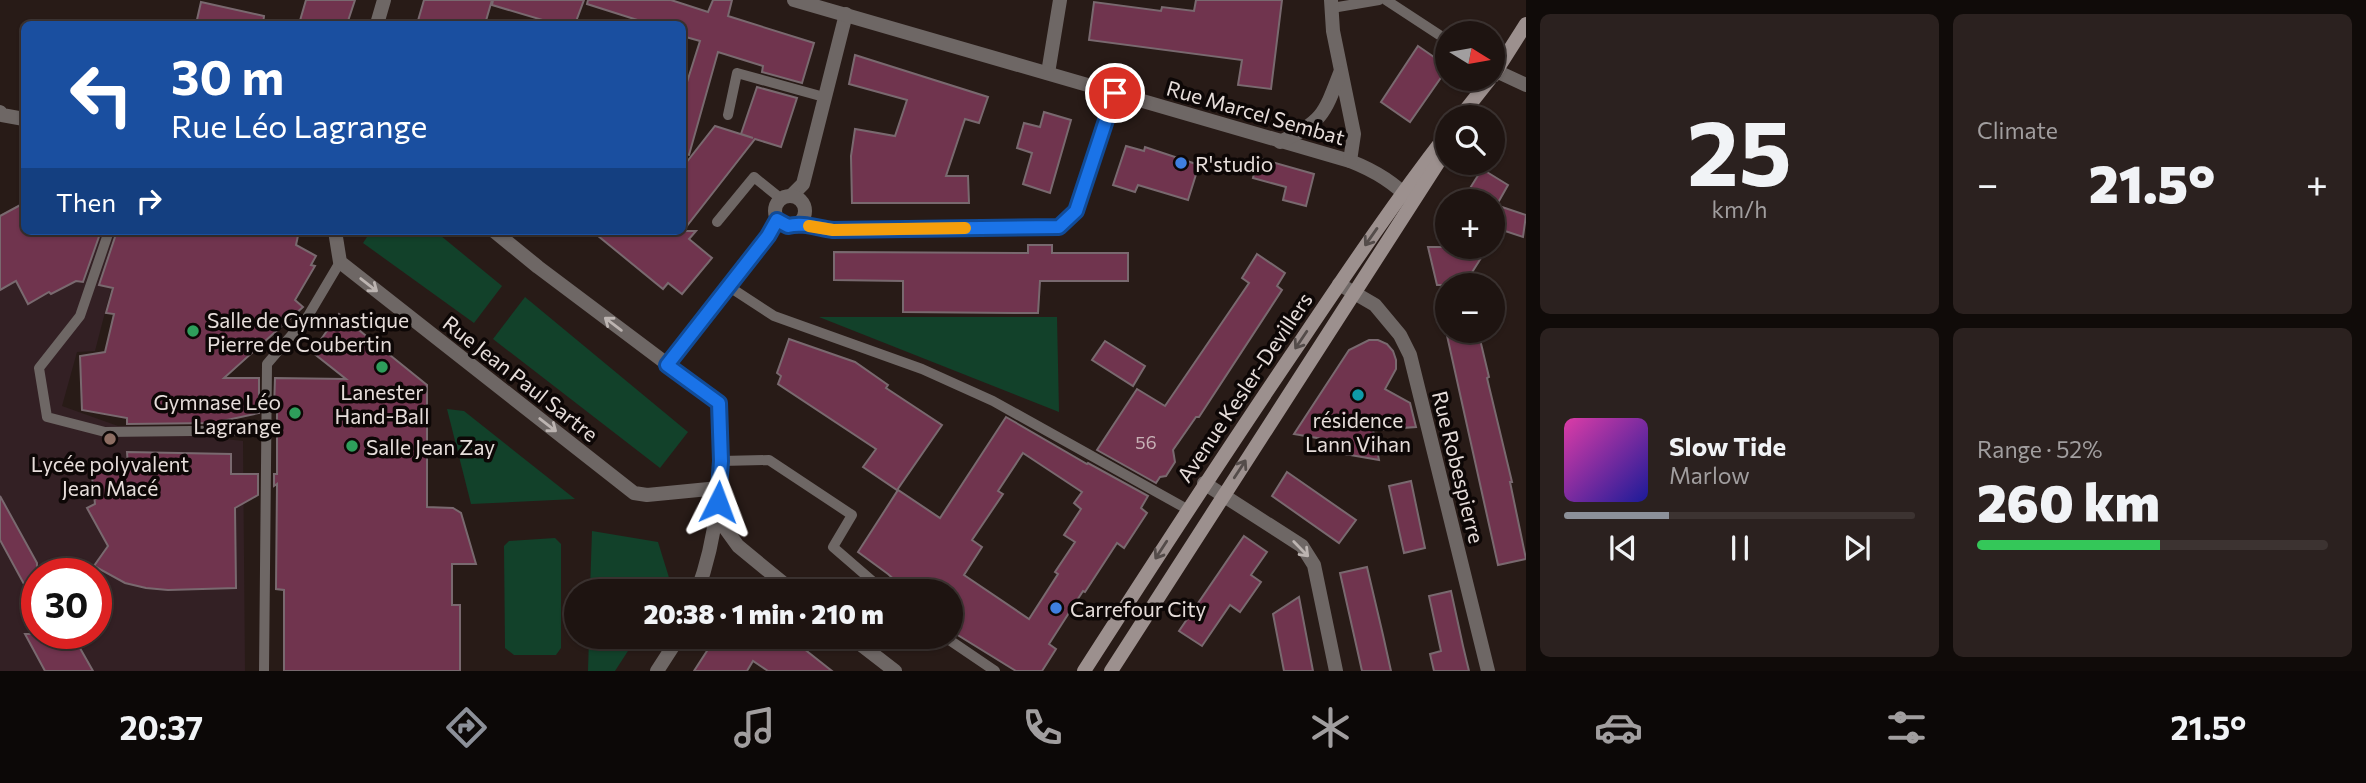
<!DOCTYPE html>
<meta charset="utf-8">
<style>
:root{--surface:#1e1411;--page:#2b211f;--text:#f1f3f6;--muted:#a19e9f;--line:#3c3331;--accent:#8c9099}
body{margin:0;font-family:Commissioner,sans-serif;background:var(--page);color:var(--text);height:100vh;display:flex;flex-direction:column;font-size:26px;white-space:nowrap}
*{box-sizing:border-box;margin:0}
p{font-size:23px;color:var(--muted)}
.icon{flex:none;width:38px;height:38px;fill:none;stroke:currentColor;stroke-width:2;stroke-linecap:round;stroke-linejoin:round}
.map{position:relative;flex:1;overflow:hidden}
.side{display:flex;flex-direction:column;gap:14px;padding:14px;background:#100b09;width:840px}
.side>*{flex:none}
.hud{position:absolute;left:21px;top:21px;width:665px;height:214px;border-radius:10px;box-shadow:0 2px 5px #0004,0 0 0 2px var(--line);background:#1a4fa0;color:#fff;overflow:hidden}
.needle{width:46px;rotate:101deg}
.buttons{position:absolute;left:1435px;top:21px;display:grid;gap:14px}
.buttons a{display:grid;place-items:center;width:70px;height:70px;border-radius:50%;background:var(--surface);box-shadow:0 2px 5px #0004,0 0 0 2px var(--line);font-size:35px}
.speed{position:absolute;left:21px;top:558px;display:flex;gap:14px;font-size:35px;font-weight:700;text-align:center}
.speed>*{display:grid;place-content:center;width:91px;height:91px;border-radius:50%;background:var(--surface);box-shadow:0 2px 5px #0004,0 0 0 2px var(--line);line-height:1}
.speed .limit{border:10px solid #d22;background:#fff;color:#111}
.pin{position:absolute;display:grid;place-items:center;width:60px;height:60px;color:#fff;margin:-30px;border:4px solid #fff;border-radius:50%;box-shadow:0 2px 7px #0007}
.me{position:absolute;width:77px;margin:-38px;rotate:3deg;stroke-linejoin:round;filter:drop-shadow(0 0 5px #0008)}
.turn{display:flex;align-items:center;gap:24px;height:147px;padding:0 35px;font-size:32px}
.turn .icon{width:91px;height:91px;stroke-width:2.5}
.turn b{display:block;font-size:49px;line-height:60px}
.then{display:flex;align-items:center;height:66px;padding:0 35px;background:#0003;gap:14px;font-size:26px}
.big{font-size:52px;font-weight:800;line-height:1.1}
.side .card{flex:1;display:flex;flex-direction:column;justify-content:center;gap:10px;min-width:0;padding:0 24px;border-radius:10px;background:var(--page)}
.side .dial{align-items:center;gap:0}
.dial b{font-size:91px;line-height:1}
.song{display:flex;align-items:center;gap:21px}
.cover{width:84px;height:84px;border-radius:10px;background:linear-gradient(135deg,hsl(320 70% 55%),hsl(240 70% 35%))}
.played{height:7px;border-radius:4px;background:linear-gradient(90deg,var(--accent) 30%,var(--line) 30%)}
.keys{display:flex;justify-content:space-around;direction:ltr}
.heat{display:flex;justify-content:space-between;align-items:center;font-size:38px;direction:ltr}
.charge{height:10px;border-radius:5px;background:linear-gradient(90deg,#34c759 52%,var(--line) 0)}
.side .tiles{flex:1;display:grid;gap:14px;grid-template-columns:repeat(2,1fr)}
.trip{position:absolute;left:564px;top:579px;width:399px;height:70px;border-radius:35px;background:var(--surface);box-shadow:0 2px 5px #0004,0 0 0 2px var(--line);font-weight:800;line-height:70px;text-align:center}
.tabs{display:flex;height:112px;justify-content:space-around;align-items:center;background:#0c0807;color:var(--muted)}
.tabs .icon{width:49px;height:49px}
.tabs .active{color:var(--accent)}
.tabs b{font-size:32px;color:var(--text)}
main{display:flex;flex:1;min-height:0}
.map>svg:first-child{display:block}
.education{fill:#332024;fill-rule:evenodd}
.green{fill:#12412a}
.building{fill:#70344e;stroke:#79696f;stroke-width:2;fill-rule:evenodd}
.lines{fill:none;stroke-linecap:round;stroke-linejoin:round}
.service{stroke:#6e6765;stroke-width:10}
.minor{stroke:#6e6765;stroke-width:14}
.tertiary{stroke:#6e6765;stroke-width:14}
.secondary{stroke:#9c908e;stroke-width:14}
.oneway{stroke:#544c4a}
.oneway2{stroke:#bcb4b1}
.route-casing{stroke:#114b97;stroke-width:18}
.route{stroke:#1a73e8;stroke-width:12}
.slow{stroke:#f59e0b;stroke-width:12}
.shop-dot{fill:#3f7fe0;stroke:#0d0706;stroke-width:2.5}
.leisure-dot{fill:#2e9e5b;stroke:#0d0706;stroke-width:2.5}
.culture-dot{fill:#0f9aa8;stroke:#0d0706;stroke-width:2.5}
.education-dot{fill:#8d6e63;stroke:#0d0706;stroke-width:2.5}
.labels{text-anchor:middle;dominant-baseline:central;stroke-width:7;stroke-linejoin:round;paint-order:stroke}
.number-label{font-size:18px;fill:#c8b3b7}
.street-label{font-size:21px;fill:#e6ddda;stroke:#0d0706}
.poi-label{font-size:21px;fill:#e6ddda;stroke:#0d0706;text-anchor:start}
</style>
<main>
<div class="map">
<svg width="1526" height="671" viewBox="0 0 1526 671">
<rect width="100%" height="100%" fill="#281b17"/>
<path class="education" d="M 24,202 L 24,231 L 126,231 L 95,351 L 77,352 L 62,406 L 118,426 L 199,426 L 199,436 L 243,441 L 245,671 L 0,671 L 0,215 ZM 37,574 L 96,574 L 96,634 L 37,634 Z"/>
<g class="green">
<path d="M 371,231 L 435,231 L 502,286 L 474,323 L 363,243 Z"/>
<path d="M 525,297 L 688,432 L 660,468 L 493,339 Z"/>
<path d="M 819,317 L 1057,317 L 1059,412 Z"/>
<path d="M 447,409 L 464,411 L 575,499 L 471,504 Z"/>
<path d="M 592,531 L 658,542 L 671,584 L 666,591 L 590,591 Z"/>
<path d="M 555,538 L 561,544 L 561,648 L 556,655 L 514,655 L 505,648 L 504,546 L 509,541 Z"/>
<path d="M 589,637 L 637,637 L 615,671 L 588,671 Z"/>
</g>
<g class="building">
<path d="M 306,0 L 355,0 L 347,24 L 299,24 Z"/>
<path d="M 424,0 L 492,0 L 485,24 L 417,24 Z"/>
<path d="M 493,0 L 584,0 L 575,24 L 556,24 L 492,5 Z"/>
<path d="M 588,0 L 671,0 L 708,12 L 713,0 L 732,0 L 728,16 L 814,43 L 802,83 L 762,72 L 763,66 L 718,52 L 689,155 L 682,154 L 682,98 L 700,41 L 682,36 L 682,24 L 650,24 L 587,4 Z"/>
<path d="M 1196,0 L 1282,0 L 1271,89 L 1238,85 L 1242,60 L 1089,40 L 1094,2 L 1161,11 L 1162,7 L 1194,11 Z"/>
<path d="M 201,2 L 264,16 L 263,24 L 196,24 Z"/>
<path d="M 1418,46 L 1447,66 L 1447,69 L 1410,122 L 1381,102 Z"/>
<path d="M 855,55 L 988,97 L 979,123 L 965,119 L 946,176 L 968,176 L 969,203 L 852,203 L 851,156 L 855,129 L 895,136 L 907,100 L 849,84 Z"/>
<path d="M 757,87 L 797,98 L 781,147 L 755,139 L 683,231 L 696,231 L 689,239 L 712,258 L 682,294 L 668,283 L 663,289 L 592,231 L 682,231 L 682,168 L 715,126 L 753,138 L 741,134 Z"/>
<path d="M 1044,112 L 1071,120 L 1050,193 L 1023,184 L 1032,153 L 1017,148 L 1024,123 L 1040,127 Z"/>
<path d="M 1126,146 L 1144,151 L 1145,147 L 1199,165 L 1188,200 L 1138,185 L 1135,192 L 1113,185 Z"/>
<path d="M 1258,158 L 1314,174 L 1306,206 L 1283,200 L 1286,187 L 1253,178 Z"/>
<path d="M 1482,169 L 1508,185 L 1499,201 L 1462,201 Z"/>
<path d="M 24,203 L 24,231 L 101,231 L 83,282 L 76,281 L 51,294 L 49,292 L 28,304 L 16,281 L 0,290 L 0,216 Z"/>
<path d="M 1493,204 L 1526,215 L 1523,237 L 1493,227 Z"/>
<path d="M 117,231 L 299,231 L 296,245 L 316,256 L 311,265 L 315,266 L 295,300 L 303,307 L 224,378 L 259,378 L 259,413 L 213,423 L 127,424 L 127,418 L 82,410 L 80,356 L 105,352 L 114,314 L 106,313 L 113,288 L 99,285 Z"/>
<path d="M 1028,245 L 1052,245 L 1052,253 L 1128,253 L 1128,281 L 1040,281 L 1038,313 L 1013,313 L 903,312 L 903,281 L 834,280 L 834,252 L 1028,253 Z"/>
<path d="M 1428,247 L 1488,247 L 1464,285 L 1437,285 Z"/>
<path d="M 1257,254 L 1285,273 L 1277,286 L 1282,290 L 1199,417 L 1196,417 L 1173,450 L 1175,462 L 1166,476 L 1160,477 L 1156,483 L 1097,450 L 1137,389 L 1165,406 L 1249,283 L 1242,278 Z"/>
<path d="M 339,314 L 427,385 L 427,507 L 453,508 L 461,513 L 476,564 L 452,564 L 452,605 L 460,605 L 460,671 L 284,671 L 284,590 L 276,589 L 277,484 L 274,486 L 274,474 L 277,474 L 277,408 L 274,409 L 275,378 L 346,379 L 312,352 Z"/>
<path d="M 1446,331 L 1478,331 L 1489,377 L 1487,378 L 1512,482 L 1510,482 L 1526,559 L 1498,565 Z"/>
<path d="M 789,339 L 855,362 L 888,385 L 886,388 L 942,425 L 897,490 L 863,467 L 876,449 L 778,384 L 781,376 L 777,373 Z"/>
<path d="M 1369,340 L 1378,340 L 1387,344 L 1393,351 L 1396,360 L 1396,369 L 1385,389 L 1410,403 L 1416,427 L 1373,430 L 1379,460 L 1339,453 L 1346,443 L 1294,434 L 1349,350 Z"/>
<path d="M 1105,341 L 1145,366 L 1133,386 L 1092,360 Z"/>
<path d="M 1006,417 L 1087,464 L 1088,463 L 1148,496 L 1141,508 L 1147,513 L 1124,548 L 1117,543 L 1085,592 L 1083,591 L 1049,644 L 1056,649 L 1042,671 L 1016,671 L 956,634 L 950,628 L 950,592 L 908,592 L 888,574 L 858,552 L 898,490 L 940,518 ZM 1023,453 L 1082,492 L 1074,503 L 1081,509 L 1064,535 L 1075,542 L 1055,572 L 1058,574 L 1029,619 L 964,575 L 982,547 L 972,540 L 1003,494 L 998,491 Z"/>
<path d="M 127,452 L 231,454 L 231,474 L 258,474 L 258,495 L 235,508 L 236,588 L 168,590 L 146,588 L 125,583 L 94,566 L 108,546 L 87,508 L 95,504 L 91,467 L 128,466 Z"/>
<path d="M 1287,472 L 1356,520 L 1339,543 L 1272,496 Z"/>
<path d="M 1411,481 L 1425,548 L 1404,553 L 1389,486 Z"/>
<path d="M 0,496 L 37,563 L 37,608 L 0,540 Z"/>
<path d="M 1244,536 L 1267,552 L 1251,575 L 1261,582 L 1240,612 L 1230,605 L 1202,646 L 1179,631 Z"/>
<path d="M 1367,567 L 1383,635 L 1391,671 L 1362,671 L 1340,573 Z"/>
<path d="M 1451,591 L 1463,646 L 1469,671 L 1434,671 L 1430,654 L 1441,651 L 1429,596 Z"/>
<path d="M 1299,597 L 1313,671 L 1284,671 L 1273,614 Z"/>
<path d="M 25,634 L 72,634 L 93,671 L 45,671 Z"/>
<path d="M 716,637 L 789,637 L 832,671 L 768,671 L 753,661 L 747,671 L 694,671 Z"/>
</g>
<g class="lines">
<g class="service">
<path d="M 1386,0 L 1447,40"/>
<path d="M 1332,8 L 1379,0"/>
<path d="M 728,115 L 737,73 L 824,97"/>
<path d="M 717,222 L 754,177 L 780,198"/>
<path d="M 109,231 L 80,316 L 39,368 L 47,417 L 105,432 L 267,430"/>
<path d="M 728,286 L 774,316 L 922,369 L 993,401 L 1187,509"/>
<path d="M 721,461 L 769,460 L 852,515 L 833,547 L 885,592"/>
<path d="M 945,637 L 995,671"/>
<path d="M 264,671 L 267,364 L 308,316 L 340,262"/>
</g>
<g class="minor">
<path d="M 377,24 L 384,0"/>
<path d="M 1496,71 L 1526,85"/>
<path d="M 1048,73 L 1060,0"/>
<path d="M 0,112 L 2,115 L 24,119"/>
<path d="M 792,195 L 803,184 L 846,14"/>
<circle cx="790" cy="211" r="15"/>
<path d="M 799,223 L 816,228 L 833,230 L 1059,227 L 1076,211 L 1115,93"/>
<path d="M 335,231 L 340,262 L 634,493 L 647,495 L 719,488"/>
<path d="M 494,231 L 538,267 L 719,403 C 721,470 721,527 697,592"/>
<path d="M 667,365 L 768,236 L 777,220"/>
<path d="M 1204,483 L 1302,546 L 1314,565 L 1336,671"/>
<path d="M 717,517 L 738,546 L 794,592"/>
<path d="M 851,637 L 895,671"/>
<path d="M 657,671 L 679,637"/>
</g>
<g class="tertiary">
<path d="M 794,0 L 1350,161 C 1373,170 1394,182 1410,200"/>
<path d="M 1331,0 L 1333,31 L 1354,134 L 1350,161"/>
<path d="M 1280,142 C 1322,122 1324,115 1340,73"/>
<path d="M 1339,284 L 1375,305 L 1400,335 L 1410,355 L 1488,671"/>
</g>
<g class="secondary">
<path d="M 1493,76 L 1526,24"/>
<path d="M 1460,117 L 1490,79"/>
<path d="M 1084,671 C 1156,559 1228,448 1303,338 C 1350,268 1396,200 1447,134"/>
<path d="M 1111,671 L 1447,149"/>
</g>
</g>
<defs><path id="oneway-shaft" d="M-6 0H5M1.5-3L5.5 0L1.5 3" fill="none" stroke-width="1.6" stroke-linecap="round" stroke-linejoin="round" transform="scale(1.75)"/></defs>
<g class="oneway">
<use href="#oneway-shaft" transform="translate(1371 237) rotate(125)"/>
<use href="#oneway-shaft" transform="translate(1301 340) rotate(124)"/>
<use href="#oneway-shaft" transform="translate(1240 469) rotate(-57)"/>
<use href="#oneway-shaft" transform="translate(1161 550) rotate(123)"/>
</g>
<g class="oneway2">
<use href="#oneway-shaft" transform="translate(369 285) rotate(38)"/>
<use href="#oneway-shaft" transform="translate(613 324) rotate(-143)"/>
<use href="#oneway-shaft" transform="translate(548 425) rotate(38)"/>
<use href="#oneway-shaft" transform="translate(1301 549) rotate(46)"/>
</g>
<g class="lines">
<defs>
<path id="route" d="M 718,502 L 721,461 L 719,403 L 667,365 L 768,236 L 777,220 L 788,226 C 803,222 817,228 833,230 L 1059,227 L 1076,211 L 1115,93"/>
</defs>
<use href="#route" class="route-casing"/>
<use href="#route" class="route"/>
<path class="slow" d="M 809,226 L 833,230 L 965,228"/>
</g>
<g class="shop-dot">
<circle cx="1181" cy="163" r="7"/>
<circle cx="1056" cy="608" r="7"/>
</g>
<g class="leisure-dot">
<circle cx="193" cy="331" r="7"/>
<circle cx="382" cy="367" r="7"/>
<circle cx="295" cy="413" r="7"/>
<circle cx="352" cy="446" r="7"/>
</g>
<circle class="culture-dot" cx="1358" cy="395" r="7"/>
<circle class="education-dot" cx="110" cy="439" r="7"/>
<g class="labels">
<g class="number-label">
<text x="1146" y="442">56</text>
</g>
<g class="street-label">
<text transform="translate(1256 112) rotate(16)">Rue Marcel Sembat</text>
<text transform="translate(521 378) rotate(38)">Rue Jean Paul Sartre</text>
<text transform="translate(1244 387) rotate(-56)">Avenue Kesler-Devillers</text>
<text transform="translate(1459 467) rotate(76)">Rue Robespierre</text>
</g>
<g class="poi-label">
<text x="1195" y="163">R'studio</text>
<text x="207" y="319">Salle de Gymnastique<tspan x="207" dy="24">Pierre de Coubertin</tspan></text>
<text x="382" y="391" text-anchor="middle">Lanester<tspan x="382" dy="24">Hand-Ball</tspan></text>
<text x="281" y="401" text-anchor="end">Gymnase Léo<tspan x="281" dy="24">Lagrange</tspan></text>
<text x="1358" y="419" text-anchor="middle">résidence<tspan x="1358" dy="24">Lann Vihan</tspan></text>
<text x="366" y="446">Salle Jean Zay</text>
<text x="110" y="463" text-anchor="middle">Lycée polyvalent<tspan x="110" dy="24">Jean Macé</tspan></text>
<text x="1070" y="608">Carrefour City</text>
</g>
</g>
</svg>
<div class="buttons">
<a><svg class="needle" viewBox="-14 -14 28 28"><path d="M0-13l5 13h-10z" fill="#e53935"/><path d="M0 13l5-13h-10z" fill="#a19e9f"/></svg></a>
<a><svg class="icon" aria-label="search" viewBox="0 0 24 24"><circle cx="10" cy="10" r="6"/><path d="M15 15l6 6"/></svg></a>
<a>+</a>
<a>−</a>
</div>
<div class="speed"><div class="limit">30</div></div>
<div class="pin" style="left:1115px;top:93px;background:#d93025"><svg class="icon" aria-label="arrive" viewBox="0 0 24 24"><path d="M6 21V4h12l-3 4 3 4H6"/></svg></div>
<svg class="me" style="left:718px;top:502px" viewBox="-20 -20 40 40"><path d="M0-17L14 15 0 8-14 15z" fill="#1a73e8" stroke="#fff" stroke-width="4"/></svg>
<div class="trip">20:38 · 1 min · 210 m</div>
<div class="hud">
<div class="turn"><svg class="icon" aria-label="left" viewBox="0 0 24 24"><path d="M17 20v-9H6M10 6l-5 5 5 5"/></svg><div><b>30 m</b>Rue Léo Lagrange</div></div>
<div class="then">Then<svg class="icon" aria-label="right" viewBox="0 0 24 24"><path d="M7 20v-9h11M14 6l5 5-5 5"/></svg></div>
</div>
</div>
<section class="side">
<div class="tiles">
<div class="card dial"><b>25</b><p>km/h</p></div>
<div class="card"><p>Climate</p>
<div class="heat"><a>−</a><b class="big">21.5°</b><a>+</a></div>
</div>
<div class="card">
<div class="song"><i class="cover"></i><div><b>Slow Tide</b><p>Marlow</p></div></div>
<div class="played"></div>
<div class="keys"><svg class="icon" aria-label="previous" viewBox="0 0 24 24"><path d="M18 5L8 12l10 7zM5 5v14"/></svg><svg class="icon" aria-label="pause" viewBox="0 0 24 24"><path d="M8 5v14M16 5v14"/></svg><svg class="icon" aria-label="next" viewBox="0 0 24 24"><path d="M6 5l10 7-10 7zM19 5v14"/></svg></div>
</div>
<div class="card"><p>Range · 52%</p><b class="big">260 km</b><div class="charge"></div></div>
</div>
</section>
</main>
<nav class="tabs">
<b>20:37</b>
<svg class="icon active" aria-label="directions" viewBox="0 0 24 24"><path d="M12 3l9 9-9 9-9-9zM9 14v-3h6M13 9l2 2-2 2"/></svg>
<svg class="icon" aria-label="music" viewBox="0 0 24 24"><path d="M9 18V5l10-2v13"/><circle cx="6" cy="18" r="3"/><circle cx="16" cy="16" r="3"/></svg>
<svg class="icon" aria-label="phone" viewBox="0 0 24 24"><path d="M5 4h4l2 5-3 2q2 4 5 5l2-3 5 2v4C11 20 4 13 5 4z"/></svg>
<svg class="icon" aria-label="climate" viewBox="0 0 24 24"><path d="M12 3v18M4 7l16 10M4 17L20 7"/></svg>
<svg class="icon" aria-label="car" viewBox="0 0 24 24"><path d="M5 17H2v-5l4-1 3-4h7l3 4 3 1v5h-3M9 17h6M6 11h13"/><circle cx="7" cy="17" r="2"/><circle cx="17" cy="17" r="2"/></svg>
<svg class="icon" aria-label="filters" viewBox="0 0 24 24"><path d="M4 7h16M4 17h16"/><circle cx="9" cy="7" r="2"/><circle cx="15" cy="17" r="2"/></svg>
<b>21.5°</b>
</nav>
